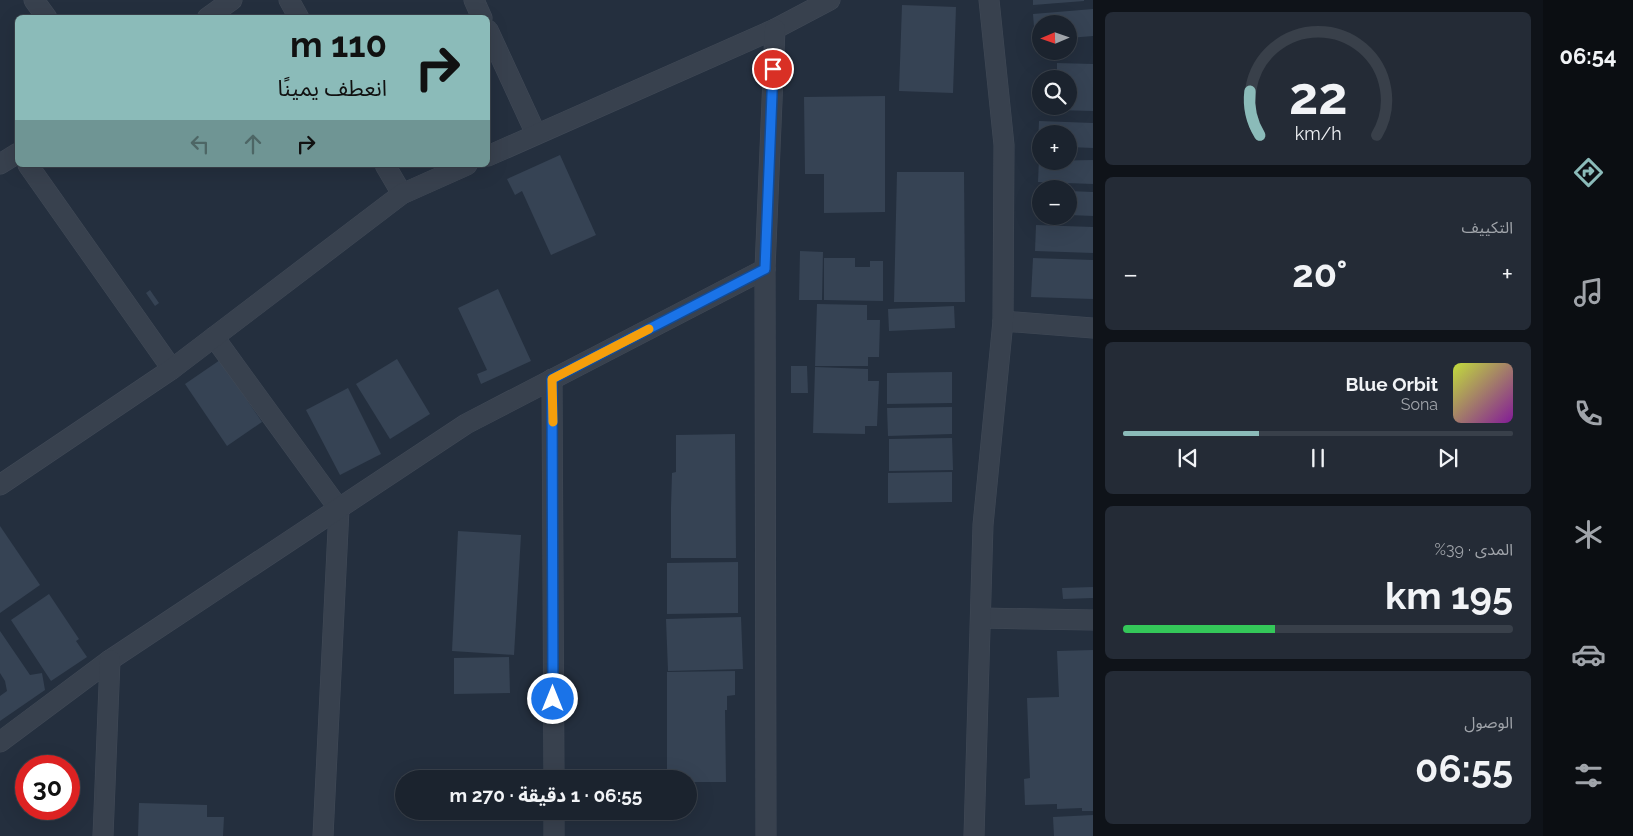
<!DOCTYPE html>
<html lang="ar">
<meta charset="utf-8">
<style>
:root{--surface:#1b232e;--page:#242b36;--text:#f1f3f6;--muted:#a0a4aa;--line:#39404a;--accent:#8bbbb9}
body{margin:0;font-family:Raleway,"Noto Sans Arabic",sans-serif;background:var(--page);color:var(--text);direction:rtl;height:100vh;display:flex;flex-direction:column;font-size:19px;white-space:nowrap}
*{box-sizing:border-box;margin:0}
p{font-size:16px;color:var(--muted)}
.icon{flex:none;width:28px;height:28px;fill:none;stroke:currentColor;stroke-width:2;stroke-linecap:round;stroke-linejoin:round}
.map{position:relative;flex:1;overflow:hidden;direction:ltr}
.drawer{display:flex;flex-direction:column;gap:12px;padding:12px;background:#0f1319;width:450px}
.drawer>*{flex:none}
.hud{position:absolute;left:15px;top:15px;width:475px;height:152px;border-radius:8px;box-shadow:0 5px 20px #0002,0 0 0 1px var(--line);direction:rtl;background:#8bbbb9;color:#111;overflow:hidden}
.needle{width:32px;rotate:268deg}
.fabs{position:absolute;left:1032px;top:15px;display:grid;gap:10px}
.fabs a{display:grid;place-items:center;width:45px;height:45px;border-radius:50%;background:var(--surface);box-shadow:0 5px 20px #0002,0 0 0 1px var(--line);font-size:25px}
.speed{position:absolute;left:15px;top:755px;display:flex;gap:10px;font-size:25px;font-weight:700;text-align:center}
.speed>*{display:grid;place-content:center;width:65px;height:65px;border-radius:50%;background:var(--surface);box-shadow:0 5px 20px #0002,0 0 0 1px var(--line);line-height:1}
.speed .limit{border:8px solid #d22;background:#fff;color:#111}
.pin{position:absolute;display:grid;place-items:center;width:42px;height:42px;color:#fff;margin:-21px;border:2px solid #fff;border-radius:50%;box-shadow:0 1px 5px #0007}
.me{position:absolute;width:55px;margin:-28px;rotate:0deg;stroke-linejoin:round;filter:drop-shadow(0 0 4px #0008)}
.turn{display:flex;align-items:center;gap:18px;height:105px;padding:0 20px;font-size:22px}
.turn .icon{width:65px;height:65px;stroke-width:2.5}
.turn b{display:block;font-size:35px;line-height:42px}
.lanes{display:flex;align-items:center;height:48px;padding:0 20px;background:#0003;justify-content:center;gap:25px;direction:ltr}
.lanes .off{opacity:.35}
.big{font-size:38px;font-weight:700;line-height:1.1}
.drawer .tile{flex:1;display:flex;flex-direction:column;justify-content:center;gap:8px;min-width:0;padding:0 18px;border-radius:8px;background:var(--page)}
.drawer .dial{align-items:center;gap:0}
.dial svg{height:130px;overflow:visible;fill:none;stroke:var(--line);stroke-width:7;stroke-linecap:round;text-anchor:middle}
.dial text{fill:var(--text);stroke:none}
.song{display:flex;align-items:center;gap:15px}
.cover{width:60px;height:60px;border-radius:8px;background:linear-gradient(135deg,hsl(70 70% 55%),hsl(290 70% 35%))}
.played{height:5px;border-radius:2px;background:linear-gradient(90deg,var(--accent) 35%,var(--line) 35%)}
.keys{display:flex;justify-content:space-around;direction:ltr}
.heat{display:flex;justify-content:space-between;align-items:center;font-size:28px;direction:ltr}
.charge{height:8px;border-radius:4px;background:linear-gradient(90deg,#34c759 39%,var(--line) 0)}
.trip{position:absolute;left:395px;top:770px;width:302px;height:50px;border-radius:25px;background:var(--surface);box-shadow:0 5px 20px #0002,0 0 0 1px var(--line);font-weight:700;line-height:50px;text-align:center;direction:rtl}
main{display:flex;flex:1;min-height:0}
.tab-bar{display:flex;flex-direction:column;width:90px;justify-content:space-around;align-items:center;background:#0b0e12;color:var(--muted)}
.tab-bar .icon{width:35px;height:35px}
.tab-bar .on{color:var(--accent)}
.tab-bar b{font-size:22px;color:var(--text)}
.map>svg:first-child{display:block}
.building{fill:#364354}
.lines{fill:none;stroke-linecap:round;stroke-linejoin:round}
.minor-casing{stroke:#414a57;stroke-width:21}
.minor{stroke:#38414e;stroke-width:20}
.route-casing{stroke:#114b97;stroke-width:12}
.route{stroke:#1a73e8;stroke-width:9}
.slow{stroke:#f59e0b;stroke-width:9}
</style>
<main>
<nav class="tab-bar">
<b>06:54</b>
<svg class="icon on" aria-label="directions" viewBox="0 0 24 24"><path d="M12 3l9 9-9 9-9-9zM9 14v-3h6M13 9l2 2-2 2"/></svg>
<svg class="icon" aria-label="music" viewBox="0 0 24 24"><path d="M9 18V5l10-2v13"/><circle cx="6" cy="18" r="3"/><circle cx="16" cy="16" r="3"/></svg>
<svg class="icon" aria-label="phone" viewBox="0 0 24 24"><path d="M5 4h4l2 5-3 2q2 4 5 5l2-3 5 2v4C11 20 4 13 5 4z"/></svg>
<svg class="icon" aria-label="climate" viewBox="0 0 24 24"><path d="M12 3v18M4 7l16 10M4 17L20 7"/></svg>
<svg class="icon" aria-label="car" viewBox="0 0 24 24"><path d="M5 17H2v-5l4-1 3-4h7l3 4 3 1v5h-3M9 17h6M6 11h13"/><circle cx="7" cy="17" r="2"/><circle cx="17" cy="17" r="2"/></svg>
<svg class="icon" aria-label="filters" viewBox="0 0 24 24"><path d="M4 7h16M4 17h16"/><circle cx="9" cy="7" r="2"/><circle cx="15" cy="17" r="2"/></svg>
</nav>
<section class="drawer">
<div class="tile dial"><svg viewBox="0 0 100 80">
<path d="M14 69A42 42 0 1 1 86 69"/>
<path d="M14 69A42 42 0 0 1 8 42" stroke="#8bbbb9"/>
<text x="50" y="56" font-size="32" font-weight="700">22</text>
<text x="50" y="72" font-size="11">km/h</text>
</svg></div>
<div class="tile"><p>التكييف</p>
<div class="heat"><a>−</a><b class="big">20°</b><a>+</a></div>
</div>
<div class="tile">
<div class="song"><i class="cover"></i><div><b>Blue Orbit</b><p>Sona</p></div></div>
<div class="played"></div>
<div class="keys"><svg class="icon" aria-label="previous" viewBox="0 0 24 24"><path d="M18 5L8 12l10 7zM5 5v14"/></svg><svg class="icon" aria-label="pause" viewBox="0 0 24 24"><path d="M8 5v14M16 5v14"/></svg><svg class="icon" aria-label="next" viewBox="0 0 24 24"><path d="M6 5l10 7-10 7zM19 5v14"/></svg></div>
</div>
<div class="tile"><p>المدى · 39%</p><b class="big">195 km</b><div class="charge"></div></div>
<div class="tile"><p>الوصول</p><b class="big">06:55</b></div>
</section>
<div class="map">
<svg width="1093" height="836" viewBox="0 0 1093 836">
<rect width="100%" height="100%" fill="#242f3e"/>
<g class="building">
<path d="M 1033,0 L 1084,0 L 1084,1 L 1033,5 Z"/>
<path d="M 902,5 L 956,7 L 953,93 L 899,91 Z"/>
<path d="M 1093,9 L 1093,36 L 1069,38 L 1069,24 L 1041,24 L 1041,40 L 1035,40 L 1033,14 Z"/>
<path d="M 1057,63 L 1093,64 L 1093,111 L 1056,110 L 1056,106 L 1069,106 L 1069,79 L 1057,79 Z"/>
<path d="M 885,96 L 885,212 L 824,213 L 824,174 L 805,174 L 804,97 Z"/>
<path d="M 1039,121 L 1093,123 L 1093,148 L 1069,147 L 1069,134 L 1041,134 L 1041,146 L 1038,146 Z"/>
<path d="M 560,155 L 596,235 L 551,255 L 522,191 L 515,195 L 507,179 Z"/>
<path d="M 1039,158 L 1041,158 L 1041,161 L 1093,160 L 1093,184 L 1038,182 Z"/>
<path d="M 897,172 L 964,172 L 965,302 L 894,302 Z"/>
<rect x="1038" y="190" width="3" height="24"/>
<path d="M 1069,191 L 1093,192 L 1093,216 L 1069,215 Z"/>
<path d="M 1036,225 L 1093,227 L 1093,253 L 1035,251 Z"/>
<path d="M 800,251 L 823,252 L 822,300 L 799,300 Z"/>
<path d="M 824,258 L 855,258 L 855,267 L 870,267 L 870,261 L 883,261 L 883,301 L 824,300 Z"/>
<path d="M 1033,258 L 1093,260 L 1093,299 L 1031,297 Z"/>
<path d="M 498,289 L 531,361 L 481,384 L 477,374 L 487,370 L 458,308 Z"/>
<path d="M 150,290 L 159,303 L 155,306 L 146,293 Z"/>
<path d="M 817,304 L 867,305 L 867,320 L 880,320 L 879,357 L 868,357 L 868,366 L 815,366 Z"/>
<path d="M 954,306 L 955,328 L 889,331 L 888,309 Z"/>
<path d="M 397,359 L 430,414 L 390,439 L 356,384 Z"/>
<path d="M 220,360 L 262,422 L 227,446 L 185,384 Z"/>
<path d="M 791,366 L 807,366 L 808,393 L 791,393 Z"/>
<path d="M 815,367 L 868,369 L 868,381 L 879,381 L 877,426 L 865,426 L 865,434 L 813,433 Z"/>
<path d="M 952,372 L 952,403 L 887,404 L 887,373 Z"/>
<path d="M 348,388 L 381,454 L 340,475 L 306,410 Z"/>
<path d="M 952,407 L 952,434 L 888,436 L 887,408 Z"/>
<path d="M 735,434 L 736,558 L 671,558 L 671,507 L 672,473 L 676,472 L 676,435 Z"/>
<path d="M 952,438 L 953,470 L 889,471 L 889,439 Z"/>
<path d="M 952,472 L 952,502 L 888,503 L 888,473 Z"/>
<path d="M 0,526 L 40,585 L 0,613 Z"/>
<path d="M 458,531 L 521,535 L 514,655 L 452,651 Z"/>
<path d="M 738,562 L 738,613 L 667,614 L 667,563 Z"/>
<path d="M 1093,587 L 1093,598 L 1063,599 L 1062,588 Z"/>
<path d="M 49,594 L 79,639 L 76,641 L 87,657 L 51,681 L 11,620 Z"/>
<path d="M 741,617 L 743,669 L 668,671 L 666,619 Z"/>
<path d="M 0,631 L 30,675 L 42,673 L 45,690 L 0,721 L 0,696 L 7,691 L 5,681 L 0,673 Z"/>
<path d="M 1093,650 L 1093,811 L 1082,811 L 1082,808 L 1057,809 L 1057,804 L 1025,805 L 1024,779 L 1030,778 L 1027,698 L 1059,697 L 1057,651 Z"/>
<path d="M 509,657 L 510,693 L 454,694 L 454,658 Z"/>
<path d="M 735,671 L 735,695 L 727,696 L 727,710 L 725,710 L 726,782 L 689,782 L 689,779 L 667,779 L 667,672 Z"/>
<path d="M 139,803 L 207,805 L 207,817 L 224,817 L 223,836 L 138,836 Z"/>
<path d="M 1093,815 L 1093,836 L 1054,836 L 1053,817 Z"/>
</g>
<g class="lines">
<defs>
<g id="minor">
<path d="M 34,0 L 47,18"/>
<path d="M 289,0 L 299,18"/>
<path d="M 474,0 L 482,18"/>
<path d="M 207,18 L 232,0"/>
<path d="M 488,30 L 536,134"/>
<path d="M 488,156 L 775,29 L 830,0"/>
<path d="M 0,164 L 18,153"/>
<path d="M 28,165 L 172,369"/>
<path d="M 385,165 L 402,194"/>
<path d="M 1003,321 L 1093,328"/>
<path d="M 214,337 L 339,509 L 323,836"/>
<path d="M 552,379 L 554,779"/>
<path d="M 0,485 L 172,369 L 402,194 L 467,165"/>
<path d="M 981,618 L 1093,620"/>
<path d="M 0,742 L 110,660 L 466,424 L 765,269"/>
<path d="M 554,811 L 554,836"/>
<path d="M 103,836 L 110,660"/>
<path d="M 766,836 L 765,269 L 775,29"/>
<path d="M 974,836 L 983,525 L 1003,321 L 1004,145 L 989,0"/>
</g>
</defs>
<use href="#minor" class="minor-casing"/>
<use href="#minor" class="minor"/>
</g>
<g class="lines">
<defs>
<path id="route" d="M 553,699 L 552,379 L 765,269 L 773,69"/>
</defs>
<use href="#route" class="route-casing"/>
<use href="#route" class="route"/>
<path class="slow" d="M 553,422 L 552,379 L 649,329"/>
</g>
</svg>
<div class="fabs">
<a><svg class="needle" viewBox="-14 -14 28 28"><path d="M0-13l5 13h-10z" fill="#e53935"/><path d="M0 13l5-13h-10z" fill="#a0a4aa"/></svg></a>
<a><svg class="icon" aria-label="search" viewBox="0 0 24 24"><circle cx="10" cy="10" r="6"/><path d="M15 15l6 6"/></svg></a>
<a>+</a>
<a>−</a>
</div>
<div class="speed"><div class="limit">30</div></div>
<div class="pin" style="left:773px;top:69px;background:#d93025"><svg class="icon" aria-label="arrive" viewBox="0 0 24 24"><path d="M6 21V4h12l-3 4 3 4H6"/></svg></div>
<svg class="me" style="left:553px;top:699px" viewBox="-20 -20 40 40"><circle r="17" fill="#1a73e8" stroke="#fff" stroke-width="3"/><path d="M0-11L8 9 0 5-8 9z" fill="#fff"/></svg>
<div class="trip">06:55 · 1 دقيقة · 270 m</div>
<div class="hud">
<div class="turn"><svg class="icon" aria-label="right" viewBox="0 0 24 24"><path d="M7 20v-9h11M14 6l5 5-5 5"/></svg><div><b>110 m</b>انعطف يمينًا</div></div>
<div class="lanes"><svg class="icon off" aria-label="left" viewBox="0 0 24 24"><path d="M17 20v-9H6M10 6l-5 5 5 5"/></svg><svg class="icon off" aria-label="ahead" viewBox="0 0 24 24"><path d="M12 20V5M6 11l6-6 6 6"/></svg><svg class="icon" aria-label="right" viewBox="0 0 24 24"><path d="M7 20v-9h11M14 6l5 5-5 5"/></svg></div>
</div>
</div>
</main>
